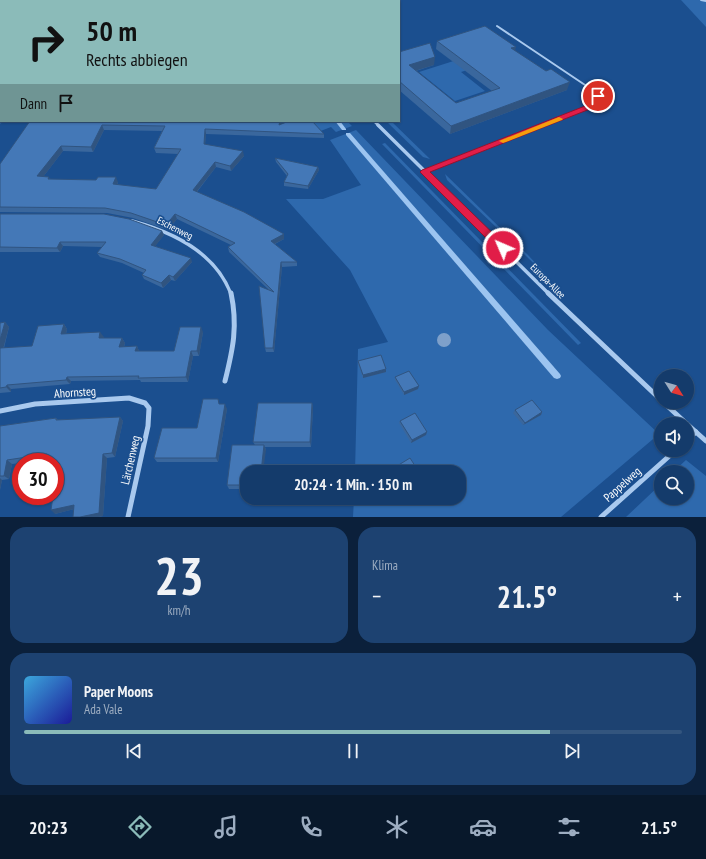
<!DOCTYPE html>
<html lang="de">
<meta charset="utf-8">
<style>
:root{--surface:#143b6b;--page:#1d4271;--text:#f1f3f6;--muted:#9dadc1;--line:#33557e;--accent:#8bbbb9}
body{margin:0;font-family:"PT Sans Narrow",sans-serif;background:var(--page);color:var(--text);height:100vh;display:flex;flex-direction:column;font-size:15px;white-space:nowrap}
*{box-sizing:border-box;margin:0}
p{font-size:13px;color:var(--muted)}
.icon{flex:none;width:22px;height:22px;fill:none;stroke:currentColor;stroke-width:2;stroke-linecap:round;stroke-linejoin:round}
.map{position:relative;height:517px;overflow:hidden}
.drawer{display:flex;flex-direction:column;gap:10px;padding:10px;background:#0b203b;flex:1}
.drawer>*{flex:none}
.banner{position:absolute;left:0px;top:0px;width:400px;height:122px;box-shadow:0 1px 3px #0004,0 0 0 1px var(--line);background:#8bbbb9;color:#111;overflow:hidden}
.needle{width:26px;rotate:127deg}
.tools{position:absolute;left:654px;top:369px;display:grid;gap:8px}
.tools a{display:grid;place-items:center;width:40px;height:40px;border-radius:50%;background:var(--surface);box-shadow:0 1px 3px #0004,0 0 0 1px var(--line);font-size:20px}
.speed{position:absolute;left:12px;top:453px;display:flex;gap:8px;font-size:20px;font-weight:700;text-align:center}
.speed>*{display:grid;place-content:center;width:52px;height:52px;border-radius:50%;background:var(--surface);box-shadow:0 1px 3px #0004,0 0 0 1px var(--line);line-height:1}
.speed .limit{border:6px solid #d22;background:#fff;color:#111}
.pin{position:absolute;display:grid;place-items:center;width:34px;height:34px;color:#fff;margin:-17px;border:2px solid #fff;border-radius:50%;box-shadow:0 1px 4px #0007}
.me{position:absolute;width:44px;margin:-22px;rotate:315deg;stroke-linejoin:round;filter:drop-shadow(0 0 3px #0008)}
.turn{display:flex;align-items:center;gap:14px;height:84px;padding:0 20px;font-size:18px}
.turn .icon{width:52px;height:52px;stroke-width:2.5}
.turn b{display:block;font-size:28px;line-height:34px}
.then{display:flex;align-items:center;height:38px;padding:0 20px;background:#0003;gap:8px;font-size:15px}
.big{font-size:30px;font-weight:700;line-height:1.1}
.drawer .tile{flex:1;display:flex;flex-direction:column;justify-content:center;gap:6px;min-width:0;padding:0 14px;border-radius:16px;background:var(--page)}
.drawer .dial{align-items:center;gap:0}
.dial b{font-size:52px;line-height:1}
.song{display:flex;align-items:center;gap:12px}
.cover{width:48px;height:48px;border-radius:6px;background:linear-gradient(135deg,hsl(200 70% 55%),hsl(240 70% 35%))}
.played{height:4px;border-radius:2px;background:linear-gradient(90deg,var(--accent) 80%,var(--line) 80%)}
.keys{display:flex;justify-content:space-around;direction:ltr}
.heat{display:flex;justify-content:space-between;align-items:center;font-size:22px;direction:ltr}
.drawer .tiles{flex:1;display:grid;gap:10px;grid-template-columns:1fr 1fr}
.tile:last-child{grid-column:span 2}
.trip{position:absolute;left:240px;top:465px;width:226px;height:40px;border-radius:16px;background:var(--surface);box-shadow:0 1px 3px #0004,0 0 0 1px var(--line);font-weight:700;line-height:40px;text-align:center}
.tabs{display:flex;height:64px;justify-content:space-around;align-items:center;background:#08182b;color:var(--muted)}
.tabs .icon{width:28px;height:28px}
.tabs .current{color:var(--accent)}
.tabs b{font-size:18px;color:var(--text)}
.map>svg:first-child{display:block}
.green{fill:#2e69ad}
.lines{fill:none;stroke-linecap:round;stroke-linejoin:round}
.stream{fill:#9cc4f0;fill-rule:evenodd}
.service-far1{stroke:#a9c9ee;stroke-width:2}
.service{stroke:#a9c9ee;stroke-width:2.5}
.minor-far2{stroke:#a9c9ee;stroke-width:2.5}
.minor-far1{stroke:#a9c9ee;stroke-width:3.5}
.minor{stroke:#a9c9ee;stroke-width:5}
.tree{fill:#7ea0ca}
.wall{fill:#3a679d;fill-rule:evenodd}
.shaded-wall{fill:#305480}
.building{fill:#4478b7;stroke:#305480;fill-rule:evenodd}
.route{fill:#e11d48;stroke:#92132f}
.slow{fill:#f59e0b}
.labels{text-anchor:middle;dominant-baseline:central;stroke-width:3.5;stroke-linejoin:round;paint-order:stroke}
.street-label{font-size:10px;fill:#fff;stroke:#1b4f8f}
.near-street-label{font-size:12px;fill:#fff;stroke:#1b4f8f}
</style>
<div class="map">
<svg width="706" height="517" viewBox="0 0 706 517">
<rect width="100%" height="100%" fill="#1b4f8f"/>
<g class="green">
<path d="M 681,0 L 706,0 L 706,27 Z"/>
<path d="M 485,51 L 498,60 L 461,72 L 485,91 L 455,101 L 419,72 Z"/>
<path d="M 307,121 L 347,121 L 352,126 L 336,132 L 331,127 L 318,132 Z"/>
<path d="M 386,121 L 391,121 L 430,159 L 423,157 Z"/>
<path d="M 356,130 L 548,330 L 659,434 L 561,517 L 353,517 L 354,498 L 459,498 L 459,472 L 355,472 L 358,349 L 388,342 L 350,270 L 286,199 L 323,199 L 361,185 L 330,140 Z"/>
<path d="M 385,143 L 581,343 L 578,345 L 382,144 Z"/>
<path d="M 445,174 L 528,255 L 552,281 L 447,180 Z"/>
<path d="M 686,460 L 706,476 L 706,517 L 626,517 L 661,484 L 661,498 L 687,498 L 687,472 L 673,472 Z"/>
</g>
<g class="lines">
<g class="stream">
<path d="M 227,0 L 231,0 L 232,1 L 228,1 Z"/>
<path d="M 335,121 L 340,121 L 346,129 L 346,130 L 342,130 Z"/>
<path d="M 346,133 L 350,133 L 560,374 L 561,376 L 560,378 L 557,379 L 554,378 L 346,135 Z"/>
</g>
<g class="service-far1">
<path d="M 701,0 L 706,1"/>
<path d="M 497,26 L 594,91 L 598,96 L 596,102 L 589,107 L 540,126"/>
</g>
<path class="service" d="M 424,171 L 542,125"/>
<g class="minor-far2">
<path d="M 374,121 L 379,126"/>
<path d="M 0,122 L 1,120"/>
</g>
<g class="minor-far1">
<path d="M 378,125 L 549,294"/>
<path d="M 132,221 C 173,232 215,252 231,294"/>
</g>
<g class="minor">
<path d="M 548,293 L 661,400"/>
<path d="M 225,381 C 233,349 238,326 231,293"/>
<path d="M 663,402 L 687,424"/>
<path d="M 0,411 L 35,404 L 129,398 L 145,403 L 149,408 L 148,426 L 128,517"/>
<path d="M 687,424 L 706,441"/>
<path d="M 687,440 L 696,432"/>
<path d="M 601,517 L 676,450"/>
</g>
</g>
<circle class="tree" cx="444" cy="340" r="7"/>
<g class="wall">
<path d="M 437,41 L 515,51 L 567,90 L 450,134 L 399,90 L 399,52 L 434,65 L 416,71 L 456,103 L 492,91 L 436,49 Z"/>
<path d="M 19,121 L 282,121 L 281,124 L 324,134 L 324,138 L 206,134 L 205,144 L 244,156 L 231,171 L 216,167 L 197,192 L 284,239 L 275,244 L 297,262 L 297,266 L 282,267 L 274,352 L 266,352 L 265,348 L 268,289 L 229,252 L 228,247 L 231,245 L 177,219 L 168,230 L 133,218 L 107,213 L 0,212 L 0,164 L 30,122 ZM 104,130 L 162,131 L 154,148 L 156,153 L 178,154 L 156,189 L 117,185 L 118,182 L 51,179 L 43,177 L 63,151 L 93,152 Z"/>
<path d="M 275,158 L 318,167 L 319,170 L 308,189 L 284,186 L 284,182 L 287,176 L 276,162 Z"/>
<path d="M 0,214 L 162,231 L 164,235 L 155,246 L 192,262 L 175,281 L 171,280 L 163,288 L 144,279 L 142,275 L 144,273 L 122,263 L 100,257 L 97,253 L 102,247 L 63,246 L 60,252 L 0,252 Z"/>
<path d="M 5,322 L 9,327 L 4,348 L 32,346 L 64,324 L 67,329 L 66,334 L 104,337 L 103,338 L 122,338 L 125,343 L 124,347 L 137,346 L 139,351 L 174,351 L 203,332 L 199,356 L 193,356 L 188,382 L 141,382 L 140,380 L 71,381 L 70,384 L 11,389 L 11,392 L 0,393 L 0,323 Z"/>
<path d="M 358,361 L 386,372 L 363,378 L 358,364 Z"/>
<path d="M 395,377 L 418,389 L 404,395 L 395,380 Z"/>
<path d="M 312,403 L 313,408 L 311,447 L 265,447 L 266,450 L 247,472 L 247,489 L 229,489 L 227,485 L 255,445 L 253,442 Z"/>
<path d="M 220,404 L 227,409 L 218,462 L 157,462 L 154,458 L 197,428 Z"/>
<path d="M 515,410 L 542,412 L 541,415 L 523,425 L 513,413 Z"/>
<path d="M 120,417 L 123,421 L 115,457 L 107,458 L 103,516 L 99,517 L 73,517 L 74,509 L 55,514 L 55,462 L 46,459 L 21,462 L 21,463 L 12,464 L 9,479 L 2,480 L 0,490 L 0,426 L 56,418 L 58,420 Z"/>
<path d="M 400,421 L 426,435 L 411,443 L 399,423 Z"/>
</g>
<g class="shaded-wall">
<path d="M 0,38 L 1,38 L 1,47 L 0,49 Z"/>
<path d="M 516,47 L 514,55 L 511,48 Z"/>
<path d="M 435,57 L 434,65 L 408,73 L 409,65 Z"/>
<path d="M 570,82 L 567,90 L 450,134 L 451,126 Z"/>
<path d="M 280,121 L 282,121 L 279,129 L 279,125 Z"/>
<path d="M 102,125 L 104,130 L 93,152 L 91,147 Z"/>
<path d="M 205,129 L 206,134 L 205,148 L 204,144 Z"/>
<path d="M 61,146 L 63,151 L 40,181 L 37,176 Z"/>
<path d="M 243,151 L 244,156 L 231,171 L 230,166 Z"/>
<path d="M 215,162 L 216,167 L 194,195 L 193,190 Z"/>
<path d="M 318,167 L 319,170 L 308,189 L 308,186 Z"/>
<path d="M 116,177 L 118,182 L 115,189 L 113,184 Z"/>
<path d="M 175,214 L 177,219 L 168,230 L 166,225 Z"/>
<path d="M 162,231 L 164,235 L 153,249 L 151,245 Z"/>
<path d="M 284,234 L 284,239 L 272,245 L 271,241 Z"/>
<path d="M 60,242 L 63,246 L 60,252 L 57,248 Z"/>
<path d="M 191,258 L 192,262 L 175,281 L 173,277 Z"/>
<path d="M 281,262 L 282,267 L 274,352 L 273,348 Z"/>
<path d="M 169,275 L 171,280 L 163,288 L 161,283 Z"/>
<path d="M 5,322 L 9,327 L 2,353 L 0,351 L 0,340 Z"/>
<path d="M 64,324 L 67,329 L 65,339 L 61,334 Z"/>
<path d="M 201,327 L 203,332 L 199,356 L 197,351 Z"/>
<path d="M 100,332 L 104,337 L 102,343 L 99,338 Z"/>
<path d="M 122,338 L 125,343 L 122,352 L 119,347 Z"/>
<path d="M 137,346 L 139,351 L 135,351 Z"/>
<path d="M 191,351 L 193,356 L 188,382 L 186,377 Z"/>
<path d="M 386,369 L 386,372 L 363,378 L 363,375 Z"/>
<path d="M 67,377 L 71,381 L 70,384 L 66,380 Z"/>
<path d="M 7,385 L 11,389 L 11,392 L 6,387 Z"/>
<path d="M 419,386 L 418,389 L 404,395 L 404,392 Z"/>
<path d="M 312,403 L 313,408 L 311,447 L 310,442 Z"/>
<path d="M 225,404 L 227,409 L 218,462 L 216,458 Z"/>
<path d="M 542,412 L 541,415 L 523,425 L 525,423 Z"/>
<path d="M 120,417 L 123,421 L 115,457 L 112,453 Z"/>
<path d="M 427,432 L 426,435 L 411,443 L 412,440 Z"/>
<path d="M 264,445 L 266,450 L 263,472 L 261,472 Z"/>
<path d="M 103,454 L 107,458 L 103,516 L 99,517 L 80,517 Z"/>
<path d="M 7,460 L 12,464 L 9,479 L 4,476 Z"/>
<path d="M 0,478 L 2,480 L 0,490 Z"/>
<path d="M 74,505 L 78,508 L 55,514 L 51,510 Z"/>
</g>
<g class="building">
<path d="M 0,0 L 23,0 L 23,1 L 1,1 L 1,38 L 0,38 Z"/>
<path d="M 136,0 L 193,0 L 192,1 L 135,1 Z"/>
<path d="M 485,26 L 516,47 L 511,48 L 546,71 L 551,69 L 570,82 L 451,126 L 399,81 L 399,52 L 430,43 L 435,57 L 409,65 L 456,103 L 500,88 L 437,41 Z"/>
<path d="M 30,121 L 280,121 L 279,125 L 289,121 L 312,121 L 324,134 L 205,129 L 204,144 L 243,151 L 230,166 L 215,162 L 193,190 L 244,212 L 284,234 L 271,241 L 297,262 L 281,262 L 273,348 L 265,348 L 259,286 L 274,292 L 228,247 L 235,243 L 175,214 L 166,225 L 131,213 L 105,208 L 0,207 L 0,164 ZM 102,125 L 165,126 L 154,148 L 181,149 L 156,189 L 113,184 L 116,177 L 98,177 L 96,180 L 48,179 L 49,177 L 37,176 L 61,146 L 91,147 Z"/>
<path d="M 275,158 L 318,167 L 308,186 L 284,182 L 288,174 Z"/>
<path d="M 0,214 L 104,214 L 129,219 L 162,231 L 151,245 L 191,258 L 173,277 L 169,275 L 161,283 L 142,275 L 146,270 L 120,259 L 97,253 L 106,242 L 60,242 L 57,248 L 0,247 Z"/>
<path d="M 5,322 L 0,340 L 0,323 Z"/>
<path d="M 64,324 L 61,334 L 100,332 L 99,338 L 122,338 L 119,347 L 137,346 L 135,351 L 174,351 L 180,327 L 201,327 L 197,351 L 191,351 L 186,377 L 138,378 L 139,376 L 67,377 L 66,380 L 7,385 L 6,387 L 0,388 L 0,348 L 32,346 L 38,326 Z"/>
<path d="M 381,355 L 386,369 L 363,375 L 358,361 Z"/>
<path d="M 409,371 L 419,386 L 404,392 L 395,377 Z"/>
<path d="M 203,399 L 218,399 L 219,404 L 225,404 L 216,458 L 154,458 L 162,428 L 197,428 Z"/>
<path d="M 532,400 L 542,412 L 525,423 L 515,410 Z"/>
<path d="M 258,403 L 312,403 L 310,442 L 253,442 Z"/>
<path d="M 415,413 L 427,432 L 412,440 L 400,421 Z"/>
<path d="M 120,417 L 112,453 L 103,454 L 99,513 L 80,517 L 73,517 L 74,505 L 51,510 L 53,496 L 55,496 L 55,462 L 46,462 L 47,454 L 7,460 L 4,476 L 0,476 L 0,426 L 56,418 L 56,420 Z"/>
<path d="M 232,445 L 264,445 L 261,472 L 247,472 L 247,485 L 227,485 Z"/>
<path d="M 410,458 L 419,472 L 394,472 L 392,469 Z"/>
</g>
<path class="route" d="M 595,94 L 601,96 L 598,104 L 590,109 L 430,172 L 506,246 L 507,248 L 506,251 L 499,251 L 420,172 L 422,170 L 585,106 L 592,101 Z"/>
<path class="slow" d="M 559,117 L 563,119 L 562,120 L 506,142 L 503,143 L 499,141 Z"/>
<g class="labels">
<g class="street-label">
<text transform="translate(175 228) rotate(27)">Eschenweg</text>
<text transform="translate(548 281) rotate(45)">Europa-Allee</text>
</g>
<g class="near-street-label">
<text transform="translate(75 392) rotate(-4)">Ahornsteg</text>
<text transform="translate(130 460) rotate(-77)">Lärchenweg</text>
<text transform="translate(622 484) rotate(-42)">Pappelweg</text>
</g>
</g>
</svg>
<div class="tools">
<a><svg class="needle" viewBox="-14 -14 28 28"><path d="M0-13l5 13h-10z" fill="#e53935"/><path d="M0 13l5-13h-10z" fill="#9dadc1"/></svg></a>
<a><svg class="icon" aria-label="sound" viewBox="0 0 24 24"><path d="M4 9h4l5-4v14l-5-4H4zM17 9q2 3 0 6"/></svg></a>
<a><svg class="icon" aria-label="search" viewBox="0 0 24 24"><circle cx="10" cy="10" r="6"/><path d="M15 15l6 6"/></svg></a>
</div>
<div class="speed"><div class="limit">30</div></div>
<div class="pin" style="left:598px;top:96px;background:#d93025"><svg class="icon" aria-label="arrive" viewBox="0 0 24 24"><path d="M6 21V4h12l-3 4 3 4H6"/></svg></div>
<svg class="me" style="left:503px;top:248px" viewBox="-20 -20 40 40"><circle r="17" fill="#e11d48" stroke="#fff" stroke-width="3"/><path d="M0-11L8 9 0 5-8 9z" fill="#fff"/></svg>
<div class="trip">20:24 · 1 Min. · 150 m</div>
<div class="banner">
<div class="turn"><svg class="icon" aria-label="right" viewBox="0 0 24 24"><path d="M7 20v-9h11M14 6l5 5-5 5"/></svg><div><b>50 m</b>Rechts abbiegen</div></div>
<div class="then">Dann<svg class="icon" aria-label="arrive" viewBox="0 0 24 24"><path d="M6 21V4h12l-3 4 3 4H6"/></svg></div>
</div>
</div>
<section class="drawer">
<div class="tiles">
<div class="tile dial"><b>23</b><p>km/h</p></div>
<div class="tile"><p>Klima</p>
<div class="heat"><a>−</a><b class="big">21.5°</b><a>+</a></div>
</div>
<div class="tile">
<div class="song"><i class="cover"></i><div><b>Paper Moons</b><p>Ada Vale</p></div></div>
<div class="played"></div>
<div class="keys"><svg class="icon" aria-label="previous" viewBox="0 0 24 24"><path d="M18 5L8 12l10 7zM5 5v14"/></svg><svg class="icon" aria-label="pause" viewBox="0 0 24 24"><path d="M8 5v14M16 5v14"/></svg><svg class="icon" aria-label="next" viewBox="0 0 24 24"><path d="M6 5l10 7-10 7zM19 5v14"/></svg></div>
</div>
</div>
</section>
<nav class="tabs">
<b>20:23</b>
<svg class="icon current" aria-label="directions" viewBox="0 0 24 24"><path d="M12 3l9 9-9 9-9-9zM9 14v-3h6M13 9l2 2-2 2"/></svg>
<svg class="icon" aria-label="music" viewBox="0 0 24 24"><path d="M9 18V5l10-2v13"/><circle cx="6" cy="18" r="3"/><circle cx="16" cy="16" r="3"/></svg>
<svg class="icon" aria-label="phone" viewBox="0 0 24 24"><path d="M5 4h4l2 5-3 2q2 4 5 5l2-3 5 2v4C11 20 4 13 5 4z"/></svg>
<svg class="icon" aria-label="climate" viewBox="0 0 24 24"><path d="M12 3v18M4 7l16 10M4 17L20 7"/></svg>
<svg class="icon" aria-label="car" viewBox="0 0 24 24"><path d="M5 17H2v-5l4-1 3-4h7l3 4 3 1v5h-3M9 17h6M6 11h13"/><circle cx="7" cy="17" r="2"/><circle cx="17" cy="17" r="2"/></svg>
<svg class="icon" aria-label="filters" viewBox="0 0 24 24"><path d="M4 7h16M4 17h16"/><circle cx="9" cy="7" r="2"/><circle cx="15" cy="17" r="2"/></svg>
<b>21.5°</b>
</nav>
